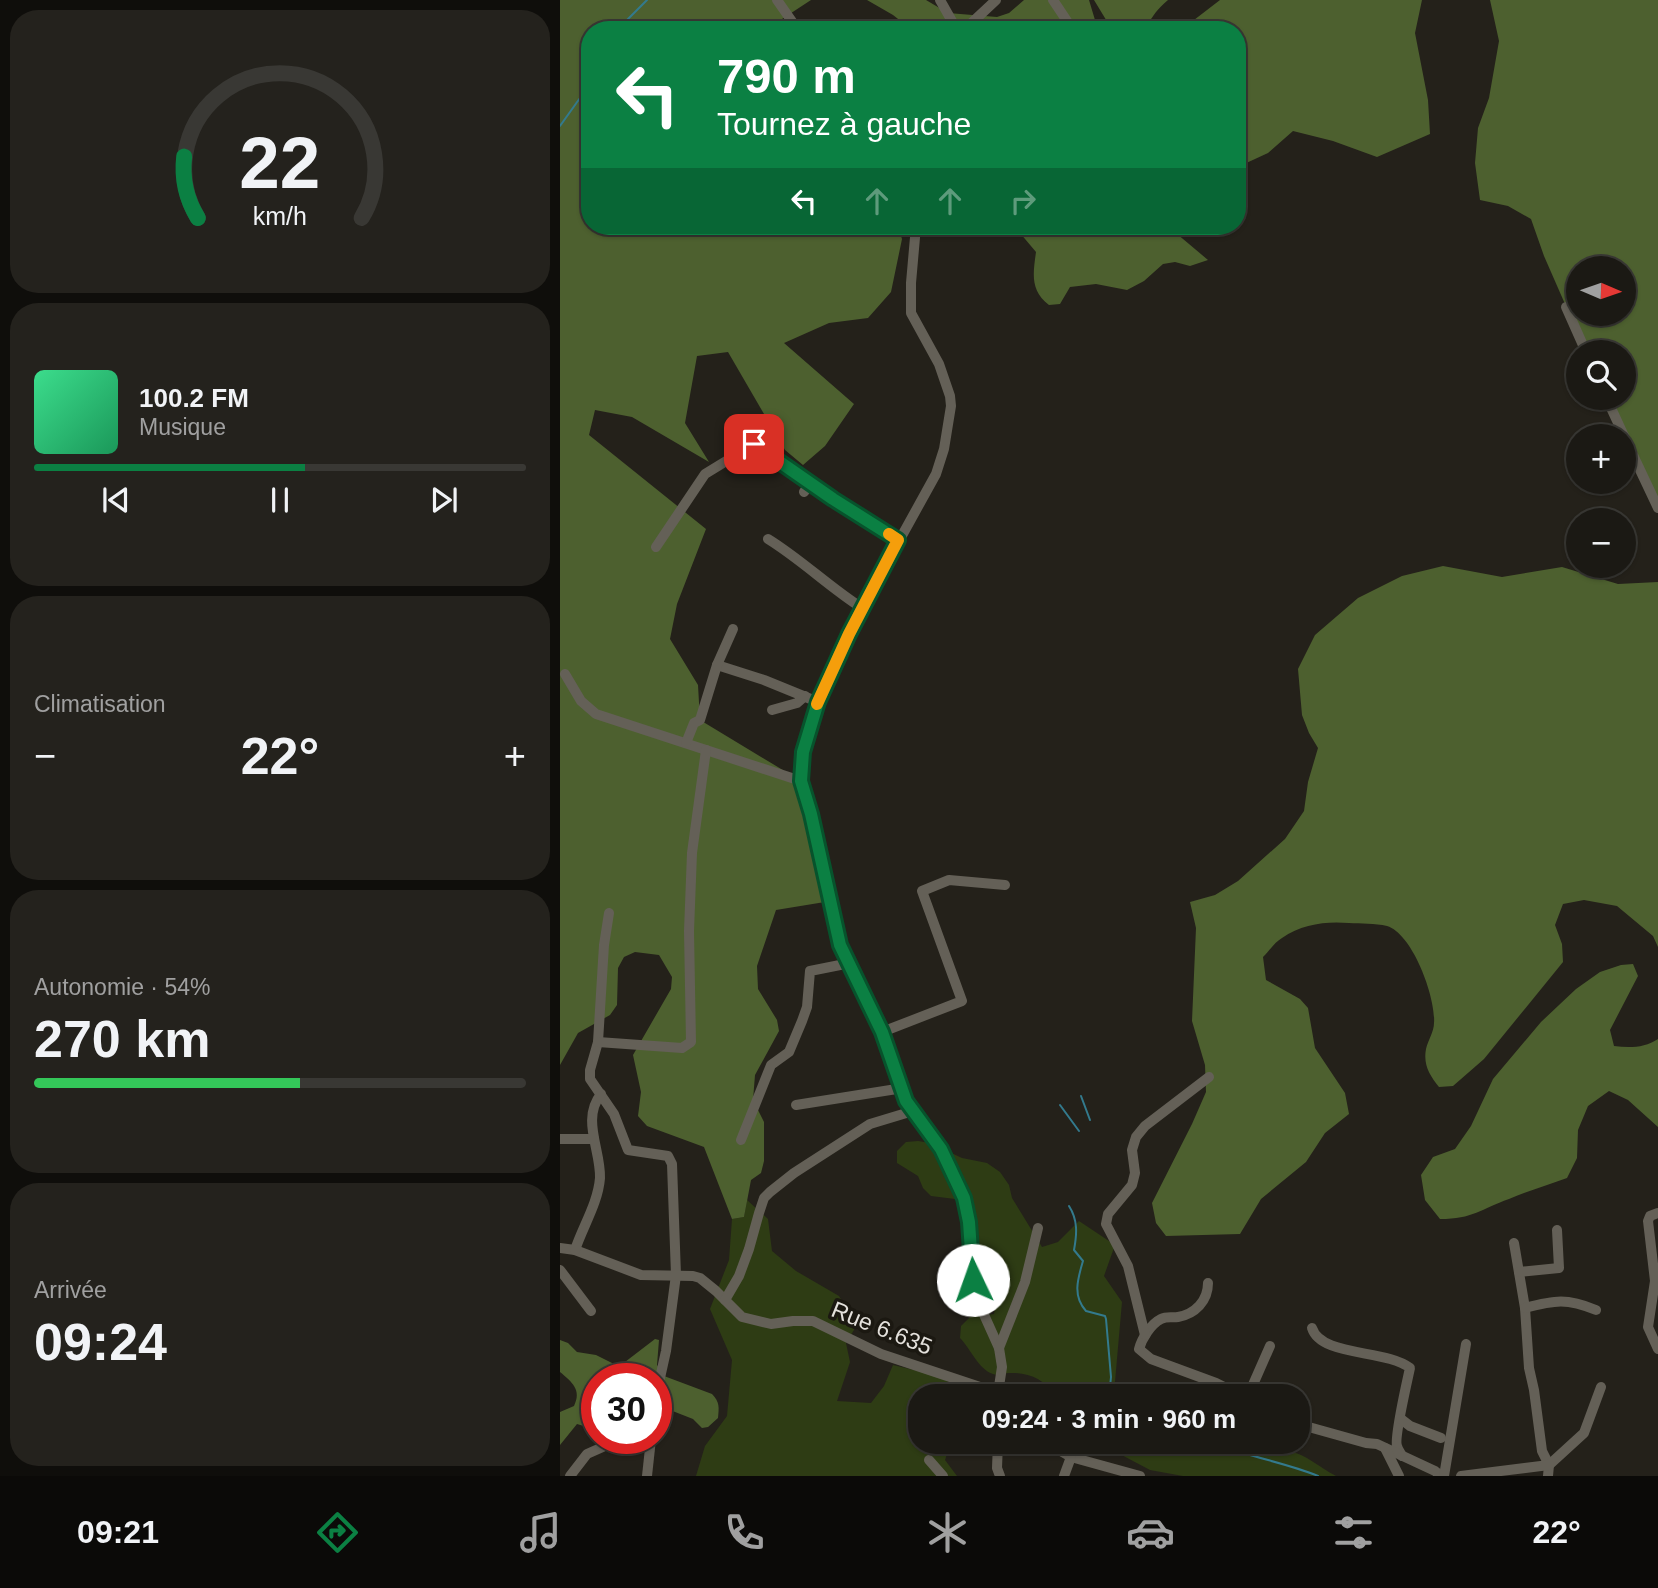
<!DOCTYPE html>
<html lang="fr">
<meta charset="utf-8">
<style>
:root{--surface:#1b1914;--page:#24221d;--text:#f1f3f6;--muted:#a0a0a0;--line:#393834;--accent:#0b8043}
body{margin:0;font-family:Helvetica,sans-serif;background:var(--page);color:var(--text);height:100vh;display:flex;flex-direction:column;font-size:26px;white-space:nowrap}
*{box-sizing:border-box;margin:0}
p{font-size:23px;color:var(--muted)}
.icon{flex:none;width:38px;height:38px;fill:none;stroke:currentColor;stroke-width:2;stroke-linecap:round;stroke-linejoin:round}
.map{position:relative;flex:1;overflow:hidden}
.panel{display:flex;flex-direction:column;gap:10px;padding:10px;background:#0f0e0b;width:560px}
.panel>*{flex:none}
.hud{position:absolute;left:21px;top:21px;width:665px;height:214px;border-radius:28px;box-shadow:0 2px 5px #0004,0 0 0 2px var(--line);background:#0b8043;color:#fff;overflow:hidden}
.needle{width:46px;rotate:92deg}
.controls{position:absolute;left:1006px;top:256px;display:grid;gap:14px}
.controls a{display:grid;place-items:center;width:70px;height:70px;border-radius:50%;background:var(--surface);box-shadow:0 2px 5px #0004,0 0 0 2px var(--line);font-size:35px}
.speed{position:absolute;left:21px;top:1363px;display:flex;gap:14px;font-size:35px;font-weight:700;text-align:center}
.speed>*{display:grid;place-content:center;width:91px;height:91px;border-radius:50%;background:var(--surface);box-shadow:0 2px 5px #0004,0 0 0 2px var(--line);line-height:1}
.speed .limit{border:10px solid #d22;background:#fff;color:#111}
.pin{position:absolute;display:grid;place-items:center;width:60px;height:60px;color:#fff;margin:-30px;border-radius:14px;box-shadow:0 4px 10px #0006}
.me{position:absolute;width:77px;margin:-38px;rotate:357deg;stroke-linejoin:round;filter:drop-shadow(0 0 5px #0008)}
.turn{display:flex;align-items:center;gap:24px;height:147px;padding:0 21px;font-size:32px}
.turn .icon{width:91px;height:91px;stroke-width:2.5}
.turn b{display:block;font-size:49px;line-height:60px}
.lanes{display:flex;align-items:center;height:66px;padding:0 21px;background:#0003;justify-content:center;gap:35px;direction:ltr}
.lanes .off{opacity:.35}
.big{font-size:52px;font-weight:700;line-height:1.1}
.panel .widget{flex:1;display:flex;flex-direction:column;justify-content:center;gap:10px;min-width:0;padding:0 24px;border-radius:28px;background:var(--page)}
.panel .dial{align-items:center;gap:0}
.dial svg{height:182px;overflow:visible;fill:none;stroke:var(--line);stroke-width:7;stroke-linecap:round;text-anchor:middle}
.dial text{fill:var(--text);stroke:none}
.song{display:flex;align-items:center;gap:21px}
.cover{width:84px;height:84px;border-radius:10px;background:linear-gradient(135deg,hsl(150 70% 55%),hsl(150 70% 35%))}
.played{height:7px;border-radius:4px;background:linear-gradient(90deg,var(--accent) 55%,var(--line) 55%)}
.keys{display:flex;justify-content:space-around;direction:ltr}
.heat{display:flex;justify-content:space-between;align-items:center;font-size:38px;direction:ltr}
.charge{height:10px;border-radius:5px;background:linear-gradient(90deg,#34c759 54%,var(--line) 0)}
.trip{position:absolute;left:348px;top:1384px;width:402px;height:70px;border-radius:28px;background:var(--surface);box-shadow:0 2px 5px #0004,0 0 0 2px var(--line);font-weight:700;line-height:70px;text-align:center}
.menu{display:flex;height:112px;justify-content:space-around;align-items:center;background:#0b0a08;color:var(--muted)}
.menu .icon{width:49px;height:49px}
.menu .selected{color:var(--accent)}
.menu b{font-size:32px;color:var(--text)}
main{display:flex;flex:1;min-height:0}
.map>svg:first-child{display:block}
.green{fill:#2e3c14}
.forest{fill:#4d602f;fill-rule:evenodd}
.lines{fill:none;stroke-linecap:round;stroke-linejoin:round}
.stream{stroke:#337a8d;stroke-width:2}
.minor{stroke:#646057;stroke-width:10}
.route-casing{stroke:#07532c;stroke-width:18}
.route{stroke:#0b8043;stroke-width:12}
.slow{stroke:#f59e0b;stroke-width:12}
.labels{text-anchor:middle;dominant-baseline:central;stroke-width:7;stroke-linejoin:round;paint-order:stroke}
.street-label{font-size:23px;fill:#e4e1dc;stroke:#1b1811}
</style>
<main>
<section class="panel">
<div class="widget dial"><svg viewBox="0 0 100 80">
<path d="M14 69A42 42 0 1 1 86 69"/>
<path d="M14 69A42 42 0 0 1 8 42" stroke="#0b8043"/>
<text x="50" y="56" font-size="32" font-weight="700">22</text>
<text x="50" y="72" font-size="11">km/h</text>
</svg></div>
<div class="widget">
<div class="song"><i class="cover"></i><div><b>100.2 FM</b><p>Musique</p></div></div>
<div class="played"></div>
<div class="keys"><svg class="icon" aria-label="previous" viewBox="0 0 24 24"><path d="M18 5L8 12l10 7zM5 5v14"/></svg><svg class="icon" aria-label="pause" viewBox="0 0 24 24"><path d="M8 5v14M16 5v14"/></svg><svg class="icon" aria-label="next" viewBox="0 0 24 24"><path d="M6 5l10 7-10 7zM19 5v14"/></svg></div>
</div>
<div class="widget"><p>Climatisation</p>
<div class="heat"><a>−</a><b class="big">22°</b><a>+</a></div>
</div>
<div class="widget"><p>Autonomie · 54%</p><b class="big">270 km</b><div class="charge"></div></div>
<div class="widget"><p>Arrivée</p><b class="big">09:24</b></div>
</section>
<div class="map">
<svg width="1098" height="1476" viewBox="0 0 1098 1476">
<rect width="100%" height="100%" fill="#24211a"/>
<g class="green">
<path d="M 358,1141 L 370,1143 L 402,1158 L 427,1163 L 440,1172 L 449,1185 L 452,1198 L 482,1247 L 498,1242 L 519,1221 L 555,1245 L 544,1276 L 562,1302 L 554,1393 L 564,1396 L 495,1396 C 485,1379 468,1372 449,1373 C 445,1373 437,1376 433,1374 C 419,1370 410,1348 400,1338 L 401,1326 L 410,1317 L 434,1314 L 436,1303 L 428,1292 L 424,1269 L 416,1245 L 416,1219 L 405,1206 L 395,1199 L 371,1196 L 363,1188 L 358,1176 L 337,1163 L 337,1151 L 346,1142 Z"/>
<path d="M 187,1200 L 208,1219 L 212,1251 L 236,1271 L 279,1296 L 297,1325 L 286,1343 L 290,1362 L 277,1401 L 311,1403 L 324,1386 L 333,1365 L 375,1375 L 390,1383 L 388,1396 L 360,1396 L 360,1442 L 391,1442 L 385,1460 L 397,1476 L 136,1476 L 145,1446 L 167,1416 L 172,1360 L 150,1309 L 169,1260 L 172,1219 L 184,1217 Z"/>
<path d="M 537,1442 L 681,1442 C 695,1449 711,1446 726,1450 C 748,1455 757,1466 776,1476 L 623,1476 L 590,1470 Z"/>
</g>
<g class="forest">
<path d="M 0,0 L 251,0 L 219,21 L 224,30 L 30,30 L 30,226 L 338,226 L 342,239 L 331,292 L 308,318 L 269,323 L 224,343 L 294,404 L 265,446 L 243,465 L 225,450 L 168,352 L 137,356 L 125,423 L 149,462 L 72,417 L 35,410 L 29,435 L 146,529 L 117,604 L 110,639 L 138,685 L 140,720 L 241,781 L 271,901 L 216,910 L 197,966 L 198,989 L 217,1020 L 219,1031 L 195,1075 L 193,1100 L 204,1122 L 204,1161 L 201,1173 L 191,1180 L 184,1217 L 172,1219 L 144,1147 L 87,1126 L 78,1116 L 81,1092 L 73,1055 L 111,989 L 112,977 L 99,955 L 75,952 L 64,957 L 58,968 L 57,1005 L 50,1015 L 18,1033 L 0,1065 Z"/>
<path d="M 307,0 L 366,0 L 388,13 L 437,17 L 449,13 L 464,0 L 529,0 L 538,30 L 352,30 L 333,15 Z"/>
<path d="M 534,0 L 608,0 C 580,23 598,34 551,28 Z"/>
<path d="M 660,0 L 862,0 L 855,33 L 868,100 L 870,134 L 817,157 L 773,141 L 733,131 L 708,153 L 682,165 L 677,162 L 677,30 L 621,30 Z"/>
<path d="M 930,0 L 1098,0 L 1098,508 L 1046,397 L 1064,397 L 1064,352 L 1026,352 L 984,256 L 971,219 L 948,206 L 920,200 L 915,163 L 918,128 L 929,98 L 939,41 ZM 1018,268 L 1064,268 L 1064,313 L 1018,313 Z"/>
<path d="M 454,226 L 612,226 L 610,228 L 648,260 L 630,266 L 615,262 L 603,264 L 584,281 L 567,290 L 536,284 L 510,287 L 500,304 L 489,305 C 470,290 473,274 476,252 Z"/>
<path d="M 883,566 L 942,577 L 1002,567 L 1058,584 L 1098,582 L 1098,947 L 1093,936 L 1057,906 L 1024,900 L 1003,904 L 995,925 L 1002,944 L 1003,962 L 924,1059 L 893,1086 L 879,1087 C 870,1076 863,1065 866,1049 C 868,1040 874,1032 874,1023 C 876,998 853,934 827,926 C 815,923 801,924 789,923 C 766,921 742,924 722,938 C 715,942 709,951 703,957 L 706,980 L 740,999 L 748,1008 L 755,1048 L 785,1093 L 789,1114 L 765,1133 L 746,1162 L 701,1199 L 680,1234 L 606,1236 L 596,1223 L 592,1203 L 632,1124 L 646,1092 L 645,1065 L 632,1021 L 636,928 L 630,902 L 655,895 L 678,881 L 725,839 L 744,811 L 748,782 L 758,748 L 749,733 L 742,715 L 738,669 L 755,635 L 798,598 L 842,576 Z"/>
<path d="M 1073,964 L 1078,976 L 1050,1030 L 1054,1046 C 1069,1048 1085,1048 1098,1039 L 1098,1127 L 1068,1100 L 1049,1091 L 1028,1106 L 1018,1130 L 1017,1158 L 1007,1178 C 988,1185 968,1191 949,1199 C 921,1209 913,1219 880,1219 L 865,1200 L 861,1175 L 873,1157 L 895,1149 L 911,1126 L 933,1079 L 981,1022 L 1016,989 L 1040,972 L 1061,965 Z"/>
<path d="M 95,1339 L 99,1340 L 97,1365 L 104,1376 L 152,1394 C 160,1402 159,1408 158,1418 L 148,1427 L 142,1428 L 133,1419 L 110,1410 L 96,1415 L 96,1379 L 37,1379 L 37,1430 L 17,1424 L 0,1445 L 0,1412 L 14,1406 C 22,1390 12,1382 0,1372 L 0,1340 L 8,1343 L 17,1352 L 36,1355 L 54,1364 L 65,1362 Z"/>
</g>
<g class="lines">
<g class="stream">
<path d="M 57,30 L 87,0"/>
<path d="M 0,126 L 20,98 L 30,68"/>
<path d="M 521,1096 L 530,1120"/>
<path d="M 500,1105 L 519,1131"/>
<path d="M 509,1206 C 518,1220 517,1234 514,1250 L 523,1261 C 518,1278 512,1296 526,1311 L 545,1316 L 546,1319 L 551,1377 L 549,1396"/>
<path d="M 653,1442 C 687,1457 724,1462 758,1476"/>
</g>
<g class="minor">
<path d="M 217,0 L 238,30"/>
<path d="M 380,0 L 397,30"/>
<path d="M 493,0 L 509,24"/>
<path d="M 404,30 L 436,0"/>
<path d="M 356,226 L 351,283 L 351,313 L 379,364 L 390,396 L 391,406 L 384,449 L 376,474 L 302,608 L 258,702 L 243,752 L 241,781 L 251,814 L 280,945 L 322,1032 L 346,1101 L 381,1148 L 404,1198 L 409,1222 L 413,1280 L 421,1308 L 439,1348 L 442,1367 L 438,1393"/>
<path d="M 1006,307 L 1026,352"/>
<path d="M 1046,397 L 1064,436"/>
<path d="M 1064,436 L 1098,508"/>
<path d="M 244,492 L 249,485 L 255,485 L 273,499 L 338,540"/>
<path d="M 208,539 C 242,560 269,587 302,608"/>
<path d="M 96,547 L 145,474 L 194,444 L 252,484"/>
<path d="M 157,665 L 204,680 L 258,702"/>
<path d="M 5,674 L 21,701 L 36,714 L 241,781"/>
<path d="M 212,710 L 237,703 L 245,696"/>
<path d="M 126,743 L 134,723 L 140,720 L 157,665 L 173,629"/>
<path d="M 49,913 L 44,945 L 38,1042 L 30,1070 L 30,1079 L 54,1114 L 68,1150 L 108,1156 L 112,1164 L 116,1275 L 106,1351 L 96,1396"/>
<path d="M 322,1032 L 402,1001 L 362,891 L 389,880 L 445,885"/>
<path d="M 38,1042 L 122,1048 L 131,1042 L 129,931 L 132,853 L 146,750"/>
<path d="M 236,1105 L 343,1088"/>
<path d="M 0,1139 L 34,1139"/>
<path d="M 181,1140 L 211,1065 L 229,1052 L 242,1021 L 247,1007 L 250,971 L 290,963"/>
<path d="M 1098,1213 L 1090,1216 L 1088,1221 L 1095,1281 L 1088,1327 L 1098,1349"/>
<path d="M 954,1243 L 965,1308 L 969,1368 L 974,1390 L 982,1451 L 989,1465 L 988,1476"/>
<path d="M 0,1248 L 15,1250 L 81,1275 L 133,1276 L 140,1278 L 156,1291 L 182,1317 L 211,1324 L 233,1321 L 253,1321 L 321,1354 L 438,1393"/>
<path d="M 15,1250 C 23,1226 38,1203 40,1178 C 41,1150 21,1119 41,1094"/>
<path d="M 0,1270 L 31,1311"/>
<path d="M 959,1272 L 999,1268 L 997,1230"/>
<path d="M 648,1283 C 648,1301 635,1314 618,1317 C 612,1318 607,1316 601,1319 C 591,1324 582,1338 579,1349 L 591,1359 L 656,1383 L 682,1396"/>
<path d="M 165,1300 L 179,1276 L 189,1249 L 199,1213 L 204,1198 L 210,1192 L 234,1173 L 310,1124 L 353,1111"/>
<path d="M 965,1308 C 995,1300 1007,1298 1036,1310"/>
<path d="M 752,1328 C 761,1357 826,1349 850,1368 C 847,1382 834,1438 837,1446 C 838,1450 841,1453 842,1456"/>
<path d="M 585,1335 L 568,1266 L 546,1224 L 548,1214 L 572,1185 L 575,1173 L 572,1150 L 576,1137 L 585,1126 L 649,1077"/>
<path d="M 439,1348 L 465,1282 L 478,1228"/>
<path d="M 688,1396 L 710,1346"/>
<path d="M 841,1419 L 850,1426 L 881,1438"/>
<path d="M 738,1424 L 806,1443 L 817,1444 L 875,1471 L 881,1476"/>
<path d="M 438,1442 L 437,1468 L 440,1476"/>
<path d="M 485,1442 L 511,1457 L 580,1476"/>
<path d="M 825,1448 L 839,1476"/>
<path d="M 369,1460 L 383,1476"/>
<path d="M 10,1476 L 27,1454 L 45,1446 L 90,1443"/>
<path d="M 87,1476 L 91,1439"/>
<path d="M 504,1476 L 511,1457"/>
<path d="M 884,1476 L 906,1344"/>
<path d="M 901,1476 L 989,1465 L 1024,1433 L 1041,1387"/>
</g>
</g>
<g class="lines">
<defs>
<path id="route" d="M 194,444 L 273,499 L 338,540 L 289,634 L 258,702 L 243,752 L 241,781 L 251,814 L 280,945 L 322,1032 L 346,1101 L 381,1149 L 404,1198 L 409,1222 L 413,1280"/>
</defs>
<use href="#route" class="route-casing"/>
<use href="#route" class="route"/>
<path class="slow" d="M 257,704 L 289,634 L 338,540 L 329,534"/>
</g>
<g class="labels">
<g class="street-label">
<text transform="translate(322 1328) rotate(22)">Rue 6.635</text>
</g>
</g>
</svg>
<div class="controls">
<a><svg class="needle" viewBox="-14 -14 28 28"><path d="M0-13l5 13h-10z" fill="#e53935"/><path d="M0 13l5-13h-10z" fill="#a0a0a0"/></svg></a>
<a><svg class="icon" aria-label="search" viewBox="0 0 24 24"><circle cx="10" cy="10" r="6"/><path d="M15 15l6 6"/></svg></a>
<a>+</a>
<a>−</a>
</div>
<div class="speed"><div class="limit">30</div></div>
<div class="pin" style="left:194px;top:444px;background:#d93025"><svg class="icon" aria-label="arrive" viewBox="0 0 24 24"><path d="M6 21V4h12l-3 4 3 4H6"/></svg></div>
<svg class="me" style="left:413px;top:1280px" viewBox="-20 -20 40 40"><circle r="19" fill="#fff"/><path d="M0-13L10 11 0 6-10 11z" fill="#0b8043"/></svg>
<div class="trip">09:24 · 3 min · 960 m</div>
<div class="hud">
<div class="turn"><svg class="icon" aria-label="left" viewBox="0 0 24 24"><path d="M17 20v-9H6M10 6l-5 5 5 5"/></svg><div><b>790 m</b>Tournez à gauche</div></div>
<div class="lanes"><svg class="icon" aria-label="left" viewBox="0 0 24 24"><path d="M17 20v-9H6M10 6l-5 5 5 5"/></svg><svg class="icon off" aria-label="ahead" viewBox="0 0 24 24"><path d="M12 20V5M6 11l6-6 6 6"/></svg><svg class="icon off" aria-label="ahead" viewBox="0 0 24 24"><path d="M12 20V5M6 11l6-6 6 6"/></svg><svg class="icon off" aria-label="right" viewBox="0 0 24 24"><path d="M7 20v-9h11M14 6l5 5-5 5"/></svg></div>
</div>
</div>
</main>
<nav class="menu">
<b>09:21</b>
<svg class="icon selected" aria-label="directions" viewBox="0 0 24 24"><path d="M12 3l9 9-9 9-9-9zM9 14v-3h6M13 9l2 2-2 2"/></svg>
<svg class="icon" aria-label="music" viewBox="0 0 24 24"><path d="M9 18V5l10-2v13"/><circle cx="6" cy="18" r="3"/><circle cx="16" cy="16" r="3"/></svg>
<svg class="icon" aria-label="phone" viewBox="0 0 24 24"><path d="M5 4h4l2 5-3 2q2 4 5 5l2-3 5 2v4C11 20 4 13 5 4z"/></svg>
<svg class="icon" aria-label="climate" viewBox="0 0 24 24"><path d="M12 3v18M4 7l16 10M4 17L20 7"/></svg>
<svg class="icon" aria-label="car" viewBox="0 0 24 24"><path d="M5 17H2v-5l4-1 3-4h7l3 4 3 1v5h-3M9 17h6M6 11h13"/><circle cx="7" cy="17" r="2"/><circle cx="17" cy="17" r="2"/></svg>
<svg class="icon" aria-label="filters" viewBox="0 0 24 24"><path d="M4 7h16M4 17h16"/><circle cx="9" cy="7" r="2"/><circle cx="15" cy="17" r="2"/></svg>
<b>22°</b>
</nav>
